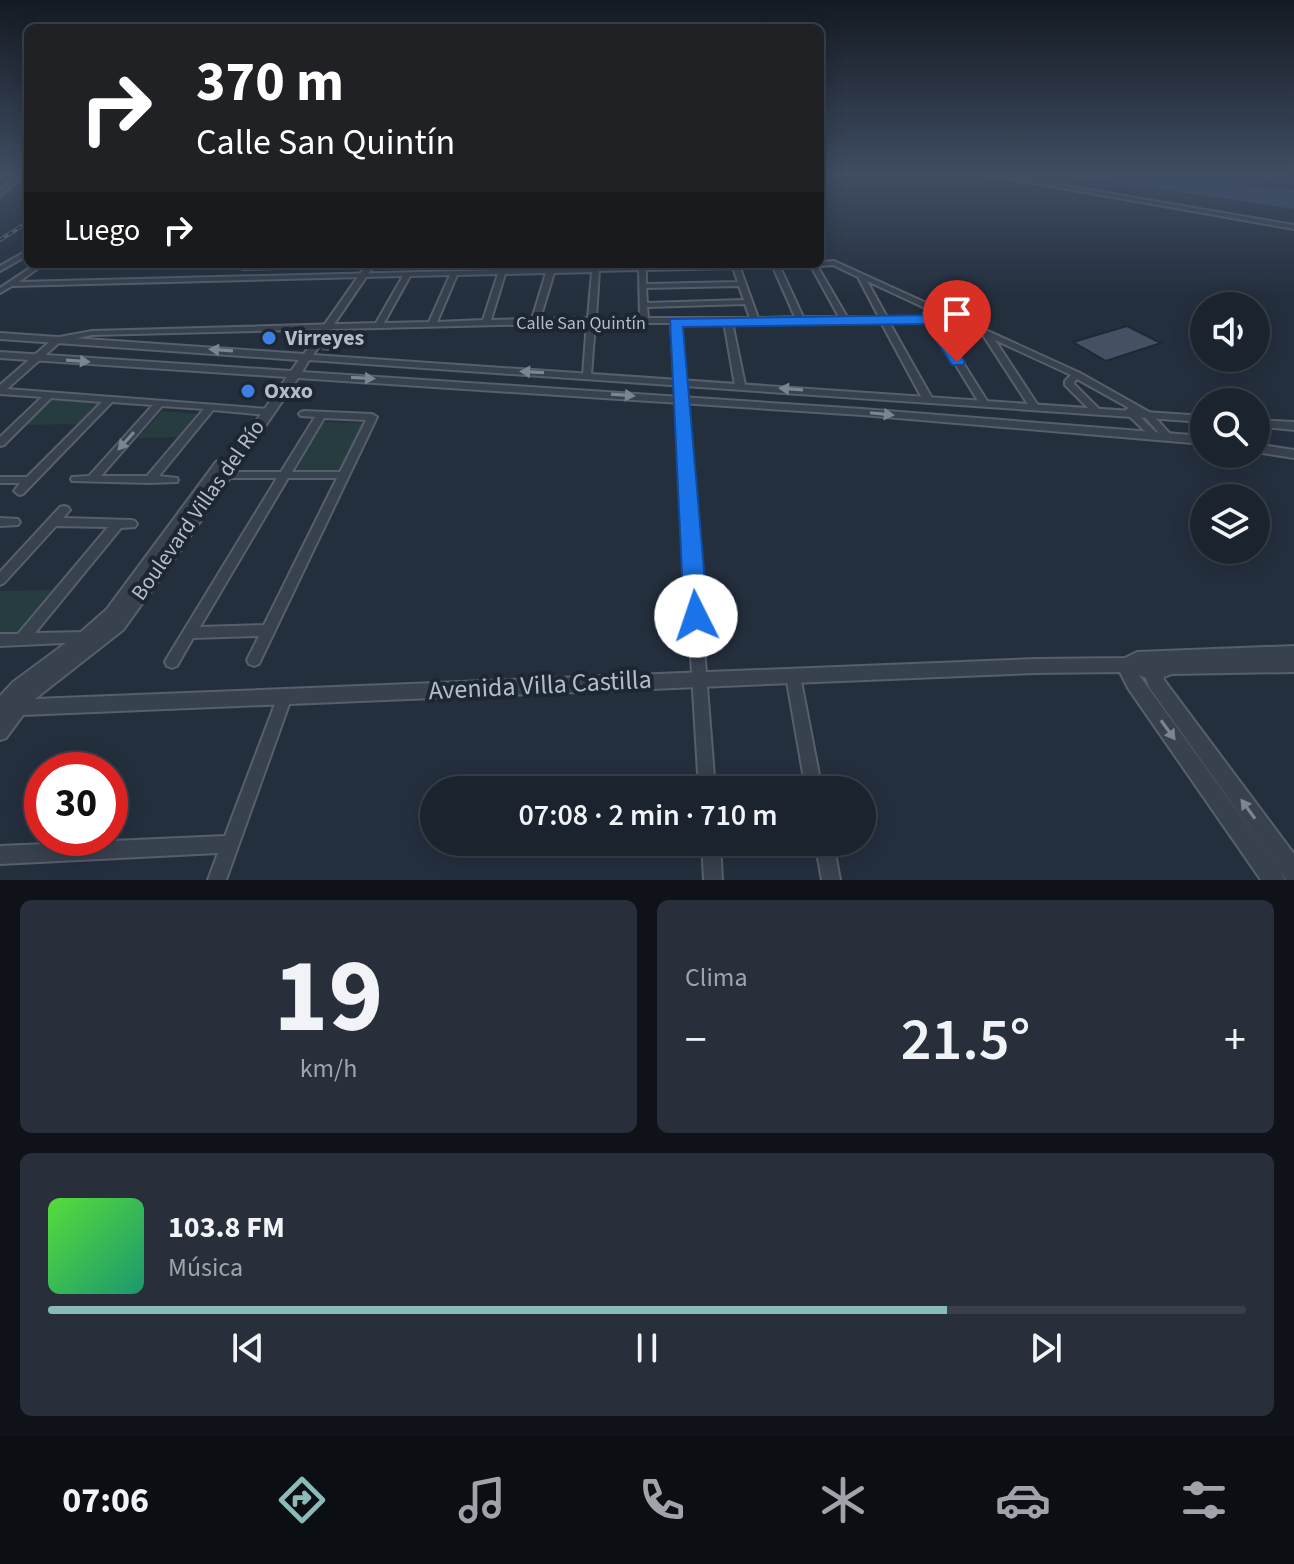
<!DOCTYPE html>
<html lang="es">
<meta charset="utf-8">
<style>
:root{--surface:#1b232e;--page:#282f3a;--text:#f1f3f6;--muted:#a0a4aa;--line:#39404a;--accent:#8bbbb9}
body{margin:0;font-family:"Source Sans 3",sans-serif;background:var(--page);color:var(--text);height:100vh;display:flex;flex-direction:column;font-size:30px;white-space:nowrap}
*{box-sizing:border-box;margin:0}
p{font-size:26px;color:var(--muted)}
.icon{flex:none;width:44px;height:44px;fill:none;stroke:currentColor;stroke-width:2;stroke-linecap:round;stroke-linejoin:round}
.map{position:relative;height:880px;overflow:hidden}
.side{display:flex;flex-direction:column;gap:20px;padding:20px;background:#0f1319;flex:1}
.side>*{flex:none}
.banner{position:absolute;left:24px;top:24px;width:800px;height:244px;border-radius:12px;box-shadow:0 4px 20px #0003,0 0 0 2px var(--line);background:#202124;color:#fff;overflow:hidden}
.buttons{position:absolute;left:1190px;top:292px;display:grid;gap:16px}
.buttons a{display:grid;place-items:center;width:80px;height:80px;border-radius:50%;background:var(--surface);box-shadow:0 4px 20px #0003,0 0 0 2px var(--line);font-size:40px}
.speed{position:absolute;left:24px;top:752px;display:flex;gap:16px;font-size:40px;font-weight:700;text-align:center}
.speed>*{display:grid;place-content:center;width:104px;height:104px;border-radius:50%;background:var(--surface);box-shadow:0 4px 20px #0003,0 0 0 2px var(--line);line-height:1}
.speed .limit{border:12px solid #d22;background:#fff;color:#111}
.pin{position:absolute;display:grid;place-items:center;width:68px;height:68px;color:#fff;margin:-82px -34px;border-radius:50% 50% 50% 0;rotate:-45deg;box-shadow:0 0 8px #0007}
.pin .icon{rotate:45deg}
.me{position:absolute;width:88px;margin:-44px;rotate:356deg;stroke-linejoin:round;filter:drop-shadow(0 0 6px #0008)}
.turn{display:flex;align-items:center;gap:28px;height:168px;padding:0 40px;font-size:36px}
.turn .icon{width:104px;height:104px;stroke-width:2.5}
.turn b{display:block;font-size:56px;line-height:68px}
.then{display:flex;align-items:center;height:76px;padding:0 40px;background:#0003;gap:16px;font-size:30px}
.big{font-size:60px;font-weight:600;line-height:1.1}
.side .widget{flex:1;display:flex;flex-direction:column;justify-content:center;gap:12px;min-width:0;padding:0 28px;border-radius:12px;background:var(--page)}
.side .dial{align-items:center;gap:0}
.dial b{font-size:104px;line-height:1}
.song{display:flex;align-items:center;gap:24px}
.cover{width:96px;height:96px;border-radius:12px;background:linear-gradient(135deg,hsl(110 70% 55%),hsl(160 70% 35%))}
.played{height:8px;border-radius:4px;background:linear-gradient(90deg,var(--accent) 75%,var(--line) 75%)}
.keys{display:flex;justify-content:space-around;direction:ltr}
.heat{display:flex;justify-content:space-between;align-items:center;font-size:44px;direction:ltr}
.side .tiles{flex:1;display:grid;gap:20px;grid-template-columns:1fr 1fr}
.widget:last-child{grid-column:span 2}
.trip{position:absolute;left:420px;top:776px;width:456px;height:80px;border-radius:40px;background:var(--surface);box-shadow:0 4px 20px #0003,0 0 0 2px var(--line);font-weight:600;line-height:80px;text-align:center}
.menu{display:flex;height:128px;justify-content:space-around;align-items:center;background:#0b0e12;color:var(--muted)}
.menu .icon{width:56px;height:56px}
.menu .on{color:var(--accent)}
.menu b{font-size:36px;color:var(--text)}
.map>svg:first-child{display:block}
.green{fill:#263c3f}
.water{fill:#394c67}
.building{fill:#455162;stroke:#1f2835;stroke-width:2}
.lines{fill:none;stroke-linecap:round;stroke-linejoin:round}
.minor-casing{stroke:#565f6c;stroke-width:4}
.tertiary-casing{stroke:#565f6c;stroke-width:4}
.secondary-casing{stroke:#565f6c;stroke-width:4}
.minor{fill:#38414e;fill-rule:evenodd}
.tertiary{fill:#38414e;fill-rule:evenodd}
.secondary{fill:#465061;fill-rule:evenodd}
.rail-casing{stroke:#5a6575;stroke-width:4}
.rail{stroke:#1d2633;stroke-width:2;stroke-dasharray:5;stroke-linecap:butt}
.oneway{fill:#7c8592}
.route{fill:#1a73e8;stroke:#114b97;stroke-width:2}
.shop-dot{fill:#3f7fe0;stroke:#1d2633;stroke-width:3}
.labels{text-anchor:middle;dominant-baseline:central;stroke-width:8;stroke-linejoin:round;paint-order:stroke}
.far-street-label{font-size:18px;fill:#b4bcc9;stroke:#1d2633}
.poi-label{font-size:22px;font-weight:bold;fill:#b4bcc9;stroke:#1d2633;text-anchor:start}
.street-label{font-size:22px;fill:#b4bcc9;stroke:#1d2633}
.near-street-label{font-size:26px;fill:#b4bcc9;stroke:#1d2633}
</style>
<div class="map">
<svg width="1294" height="880" viewBox="0 0 1294 880">
<rect width="100%" height="100%" fill="#242f3e"/>
<g class="green">
<path d="M 50,400 L 100,403 L 79,424 L 25,425 Z"/>
<path d="M 162,411 L 201,414 L 182,437 L 138,438 Z"/>
<path d="M 322,422 L 364,423 L 339,472 L 295,473 Z"/>
<path d="M 53,590 L 14,638 L 0,639 L 0,591 Z"/>
</g>
<path class="water" d="M 1057,174 L 1192,174 L 1260,188 L 1294,189 L 1294,209 Z"/>
<g class="building">
<path d="M 1127,326 L 1161,343 L 1106,361 L 1073,342 Z"/>
<path d="M 332,332 L 351,332 L 338,353 L 319,351 Z"/>
</g>
<g class="lines">
<defs>
<g id="minor">
<path d="M 982,174 L 995,174 L 1294,225 L 1294,229 Z"/>
<path d="M 28,250 L 28,255 L 0,271 L 0,266 Z"/>
<path d="M 834,261 L 1080,373 L 1151,413 L 1172,436 L 1171,438 L 1163,438 L 1145,417 L 1135,412 L 1158,434 L 1153,437 L 1150,436 L 1126,413 L 1124,411 L 1129,408 L 1077,379 L 1074,382 L 1074,384 L 1101,411 L 1099,413 L 1093,413 L 1065,385 L 1065,381 L 1071,375 L 995,340 L 1039,407 L 1037,409 L 1031,409 L 983,335 L 867,281 L 887,317 L 926,317 L 924,314 L 925,312 L 931,312 L 989,404 L 987,406 L 981,406 L 929,321 L 889,322 L 933,400 L 928,403 L 923,400 L 881,322 L 804,322 L 801,323 L 798,322 L 732,322 L 745,385 L 740,388 L 735,385 L 724,322 L 679,323 L 715,790 L 699,790 L 671,323 L 648,323 L 644,325 L 640,323 L 595,323 L 591,375 L 587,378 L 583,375 L 587,323 L 92,335 L 60,342 L 7,389 L 268,409 L 273,412 L 268,415 L 213,410 L 159,476 L 177,478 L 178,480 L 177,482 L 150,483 L 72,481 L 71,479 L 72,477 L 89,476 L 153,405 L 112,402 L 23,494 L 19,495 L 14,491 L 20,483 L 0,483 L 0,477 L 27,477 L 102,402 L 51,398 L 4,445 L 0,446 L 0,437 L 42,397 L 0,394 L 0,385 L 54,338 L 92,331 L 376,323 L 403,276 L 12,286 L 0,293 L 0,288 L 36,264 L 44,264 L 19,282 L 500,270 L 503,268 L 506,270 L 548,268 L 550,265 L 554,265 L 555,268 L 592,267 L 593,264 L 599,264 L 599,267 L 639,266 L 639,264 L 645,264 L 646,266 L 816,264 L 847,317 L 879,317 L 858,277 L 833,265 L 820,266 L 817,264 L 820,264 L 820,262 ZM 811,266 L 839,317 L 803,317 L 780,267 ZM 773,267 L 795,317 L 758,318 L 740,268 ZM 733,268 L 738,282 L 646,284 L 646,270 ZM 639,270 L 640,318 L 596,318 L 599,271 ZM 592,272 L 588,318 L 540,319 L 554,273 ZM 546,273 L 532,319 L 491,320 L 505,274 ZM 498,274 L 483,320 L 437,322 L 457,275 ZM 450,275 L 429,322 L 384,323 L 410,276 ZM 739,286 L 744,300 L 647,303 L 646,288 ZM 745,304 L 750,318 L 648,318 L 647,307 ZM 162,406 L 204,409 L 147,476 L 101,476 Z"/>
<path d="M 276,264 L 354,264 L 351,266 L 243,269 L 240,267 L 243,265 Z"/>
<path d="M 304,411 L 372,414 L 377,417 L 259,664 L 254,666 L 249,664 L 247,660 L 259,636 L 193,638 L 177,666 L 172,668 L 167,666 L 165,662 L 167,658 L 277,478 L 219,478 L 214,475 L 219,472 L 281,472 L 315,417 L 301,416 L 299,414 L 301,412 ZM 324,418 L 366,420 L 340,472 L 292,472 ZM 288,478 L 337,478 L 264,625 L 200,627 Z"/>
<path d="M 64,506 L 68,507 L 70,510 L 63,518 L 131,520 L 135,521 L 137,524 L 135,527 L 121,528 L 35,633 L 86,632 L 91,633 L 93,637 L 91,641 L 86,642 L 0,646 L 0,634 L 18,634 L 108,527 L 56,526 L 4,583 L 0,585 L 0,572 L 60,507 Z"/>
<path d="M 0,518 L 18,519 L 20,522 L 18,525 L 0,526 Z"/>
<path d="M 793,670 L 798,672 L 800,676 L 822,790 L 806,790 L 786,676 L 788,672 Z"/>
<path d="M 285,690 L 290,691 L 292,696 L 226,880 L 208,880 L 218,853 L 0,864 L 0,846 L 225,836 L 278,696 L 280,691 Z"/>
<path d="M 702,842 L 720,842 L 722,880 L 704,880 Z"/>
<path d="M 815,842 L 833,842 L 840,880 L 822,880 Z"/>
</g>
<g id="tertiary">
<path d="M 367,264 L 375,264 L 313,355 L 1204,416 L 1204,422 L 309,360 L 302,372 L 862,409 L 1204,436 L 1204,444 L 862,415 L 298,378 L 182,548 L 123,630 L 35,699 L 1036,659 L 1125,658 L 1137,652 L 1294,646 L 1294,672 L 1172,674 L 1164,677 L 1164,680 L 1294,854 L 1294,880 L 1286,880 L 1282,873 L 1285,880 L 1261,880 L 1128,688 L 1120,672 L 1036,673 L 23,715 L 6,738 L 0,740 L 0,696 L 13,682 L 82,631 L 107,609 L 216,462 L 220,461 L 226,464 L 287,377 L 0,358 L 0,352 L 291,371 L 299,360 L 0,339 L 0,333 L 304,354 ZM 1139,675 L 1146,678 L 1149,687 L 1274,862 Z"/>
<path d="M 1256,420 L 1294,422 L 1294,430 L 1256,426 Z"/>
<path d="M 1256,444 L 1294,450 L 1294,458 L 1256,452 Z"/>
</g>
<path id="secondary" d="M 18,174 L 27,174 L 0,196 L 0,190 Z"/>
</defs>
<use href="#minor" class="minor-casing"/>
<use href="#tertiary" class="tertiary-casing"/>
<use href="#secondary" class="secondary-casing"/>
<use href="#minor" class="minor"/>
<use href="#tertiary" class="tertiary"/>
<use href="#secondary" class="secondary"/>
<defs>
<path id="rail" d="M 0,240 L 28,222"/>
</defs>
<use href="#rail" class="rail-casing"/>
<use href="#rail" class="rail"/>
</g>
<defs><path id="oneway-solid" d="M-6-.8H1V-3.2L6.5 0L1 3.2V.8H-6Z" transform="scale(2)"/></defs>
<g class="oneway">
<use href="#oneway-solid" transform="translate(221 350) rotate(-176)"/>
<use href="#oneway-solid" transform="translate(78 361) rotate(4)"/>
<use href="#oneway-solid" transform="translate(532 372) rotate(-177)"/>
<use href="#oneway-solid" transform="translate(363 378) rotate(3)"/>
<use href="#oneway-solid" transform="translate(791 389) rotate(-176)"/>
<use href="#oneway-solid" transform="translate(623 395) rotate(4)"/>
<use href="#oneway-solid" transform="translate(882 414) rotate(6)"/>
<use href="#oneway-solid" transform="translate(126 441) rotate(132)"/>
<use href="#oneway-solid" transform="translate(1168 730) rotate(54)"/>
<use href="#oneway-solid" transform="translate(1248 809) rotate(-126)"/>
</g>
<linearGradient id="sky" x2="0" y2="1"><stop stop-color="#141a22"/><stop offset="0.59" stop-color="#3f4d63"/><stop offset="1" stop-color="#3f4d63" stop-opacity="0"/></linearGradient>
<rect width="1294" height="297" fill="url(#sky)"/>
<path class="route" d="M 931,315 L 938,319 L 965,362 L 963,365 L 952,365 L 926,324 L 683,327 L 708,616 L 704,623 L 696,625 L 687,623 L 684,616 L 670,319 Z"/>
<g class="shop-dot">
<circle cx="269" cy="338" r="8"/>
<circle cx="248" cy="391" r="8"/>
</g>
<g class="labels">
<g class="far-street-label">
<text x="581" y="323">Calle San Quintín</text>
</g>
<g class="poi-label">
<text x="285" y="338">Virreyes</text>
<text x="264" y="391">Oxxo</text>
</g>
<g class="street-label">
<text transform="translate(198 510) rotate(-55)">Boulevard Villas del Río</text>
</g>
<g class="near-street-label">
<text transform="translate(540 685) rotate(-3)">Avenida Villa Castilla</text>
</g>
</g>
</svg>
<div class="buttons">
<a><svg class="icon" aria-label="sound" viewBox="0 0 24 24"><path d="M4 9h4l5-4v14l-5-4H4zM17 9q2 3 0 6"/></svg></a>
<a><svg class="icon" aria-label="search" viewBox="0 0 24 24"><circle cx="10" cy="10" r="6"/><path d="M15 15l6 6"/></svg></a>
<a><svg class="icon" aria-label="layers" viewBox="0 0 24 24"><path d="M12 4l9 5-9 5-9-5zM3 14l9 5 9-5"/></svg></a>
</div>
<div class="speed"><div class="limit">30</div></div>
<div class="pin" style="left:957px;top:362px;background:#d93025"><svg class="icon" aria-label="arrive" viewBox="0 0 24 24"><path d="M6 21V4h12l-3 4 3 4H6"/></svg></div>
<svg class="me" style="left:696px;top:616px" viewBox="-20 -20 40 40"><circle r="19" fill="#fff"/><path d="M0-13L10 11 0 6-10 11z" fill="#1a73e8"/></svg>
<div class="trip">07:08 · 2 min · 710 m</div>
<div class="banner">
<div class="turn"><svg class="icon" aria-label="right" viewBox="0 0 24 24"><path d="M7 20v-9h11M14 6l5 5-5 5"/></svg><div><b>370 m</b>Calle San Quintín</div></div>
<div class="then">Luego<svg class="icon" aria-label="right" viewBox="0 0 24 24"><path d="M7 20v-9h11M14 6l5 5-5 5"/></svg></div>
</div>
</div>
<section class="side">
<div class="tiles">
<div class="widget dial"><b>19</b><p>km/h</p></div>
<div class="widget"><p>Clima</p>
<div class="heat"><a>−</a><b class="big">21.5°</b><a>+</a></div>
</div>
<div class="widget">
<div class="song"><i class="cover"></i><div><b>103.8 FM</b><p>Música</p></div></div>
<div class="played"></div>
<div class="keys"><svg class="icon" aria-label="previous" viewBox="0 0 24 24"><path d="M18 5L8 12l10 7zM5 5v14"/></svg><svg class="icon" aria-label="pause" viewBox="0 0 24 24"><path d="M8 5v14M16 5v14"/></svg><svg class="icon" aria-label="next" viewBox="0 0 24 24"><path d="M6 5l10 7-10 7zM19 5v14"/></svg></div>
</div>
</div>
</section>
<nav class="menu">
<b>07:06</b>
<svg class="icon on" aria-label="directions" viewBox="0 0 24 24"><path d="M12 3l9 9-9 9-9-9zM9 14v-3h6M13 9l2 2-2 2"/></svg>
<svg class="icon" aria-label="music" viewBox="0 0 24 24"><path d="M9 18V5l10-2v13"/><circle cx="6" cy="18" r="3"/><circle cx="16" cy="16" r="3"/></svg>
<svg class="icon" aria-label="phone" viewBox="0 0 24 24"><path d="M5 4h4l2 5-3 2q2 4 5 5l2-3 5 2v4C11 20 4 13 5 4z"/></svg>
<svg class="icon" aria-label="climate" viewBox="0 0 24 24"><path d="M12 3v18M4 7l16 10M4 17L20 7"/></svg>
<svg class="icon" aria-label="car" viewBox="0 0 24 24"><path d="M5 17H2v-5l4-1 3-4h7l3 4 3 1v5h-3M9 17h6M6 11h13"/><circle cx="7" cy="17" r="2"/><circle cx="17" cy="17" r="2"/></svg>
<svg class="icon" aria-label="filters" viewBox="0 0 24 24"><path d="M4 7h16M4 17h16"/><circle cx="9" cy="7" r="2"/><circle cx="15" cy="17" r="2"/></svg>
</nav>
